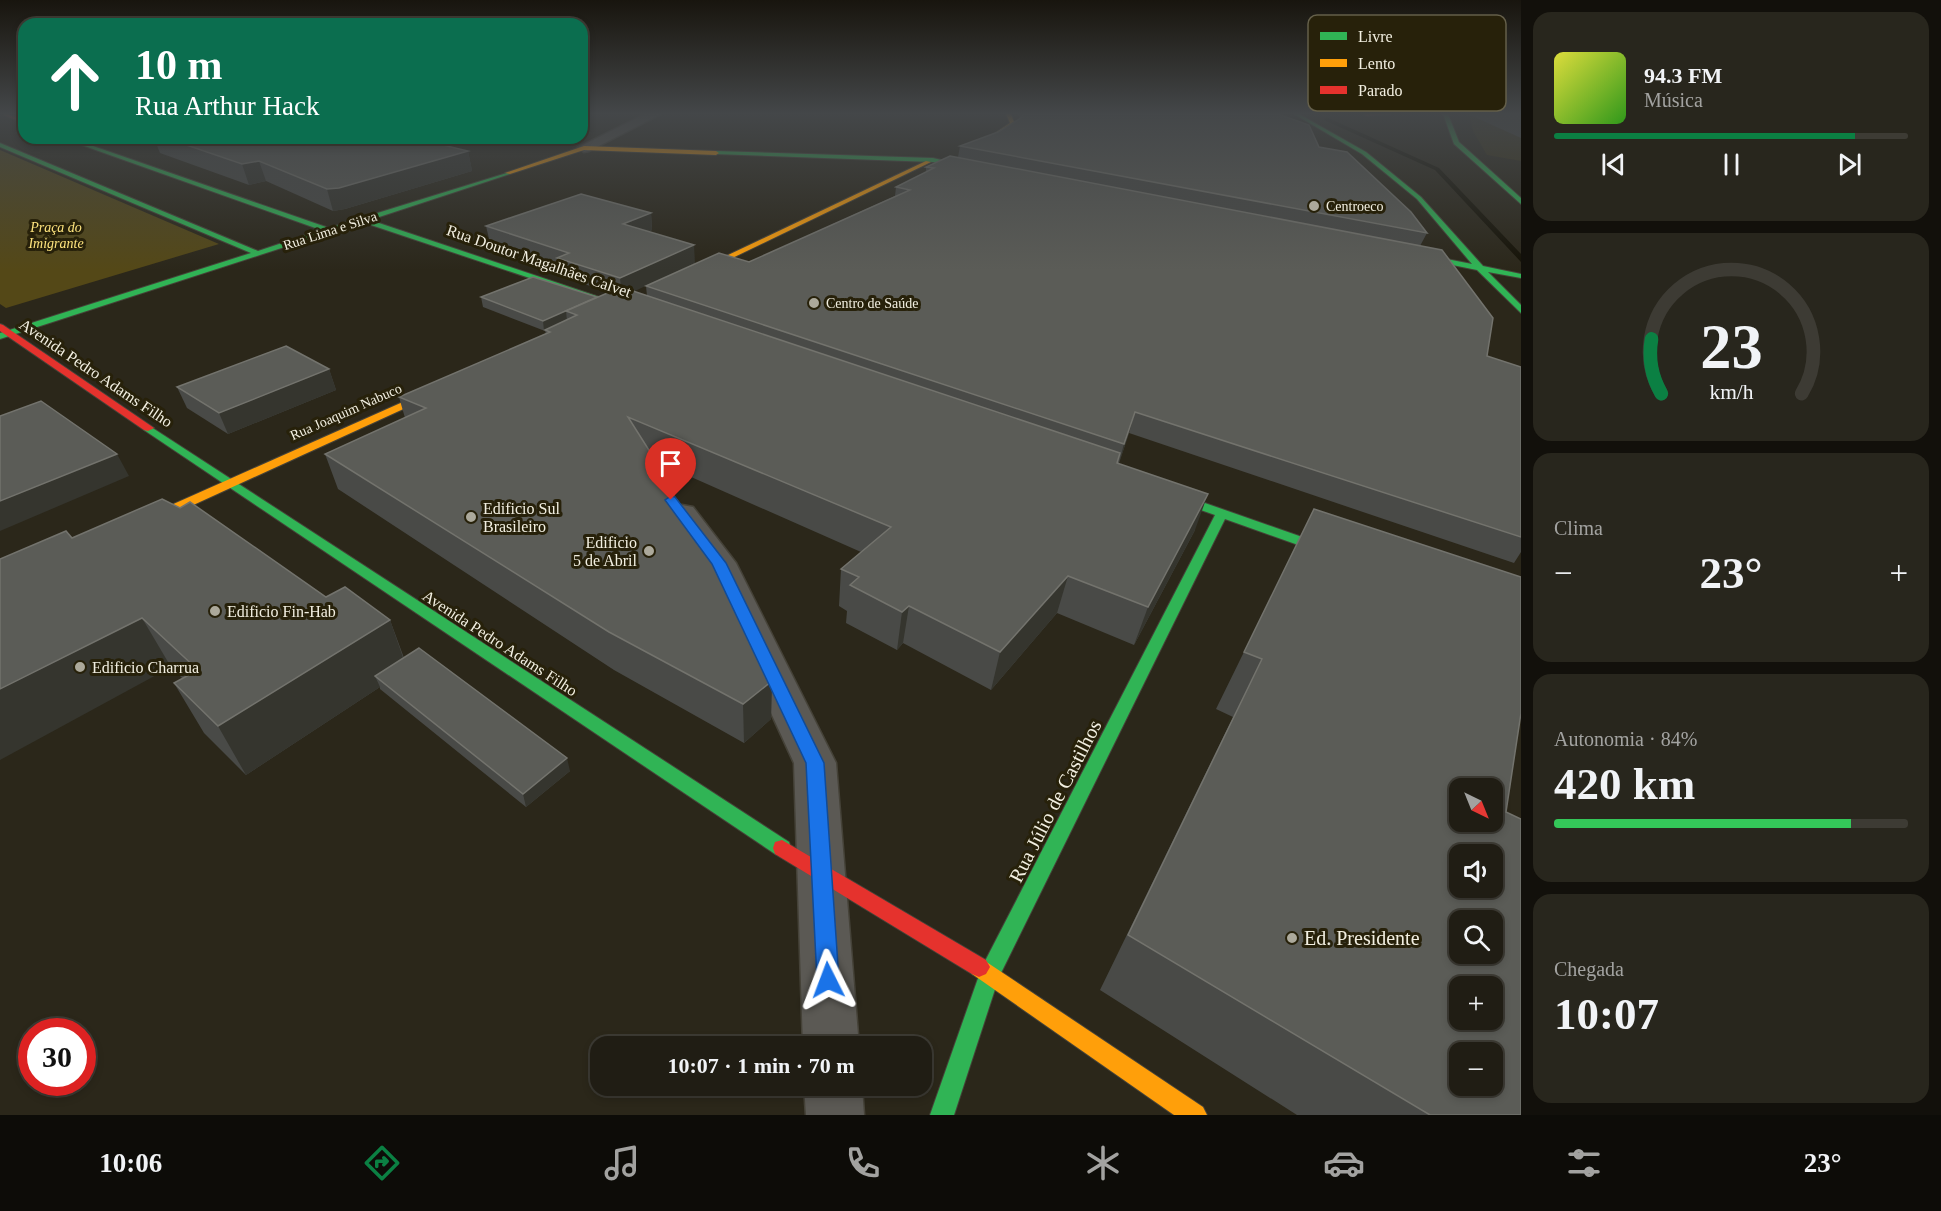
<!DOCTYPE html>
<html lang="pt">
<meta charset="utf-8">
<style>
:root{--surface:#201d14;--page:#28261d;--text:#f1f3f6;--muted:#a2a2a0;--line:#3d3b34;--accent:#0b8043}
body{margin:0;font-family:"Times New Roman",serif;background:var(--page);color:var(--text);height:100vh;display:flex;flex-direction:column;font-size:22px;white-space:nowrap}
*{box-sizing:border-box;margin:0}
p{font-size:20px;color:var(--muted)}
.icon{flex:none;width:33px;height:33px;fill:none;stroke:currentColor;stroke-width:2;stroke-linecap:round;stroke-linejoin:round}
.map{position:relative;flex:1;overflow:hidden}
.panel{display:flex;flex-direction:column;gap:12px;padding:12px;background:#12100b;width:420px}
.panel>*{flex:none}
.hud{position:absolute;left:18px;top:18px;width:570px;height:126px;border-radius:18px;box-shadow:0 3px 9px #0003,0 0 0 2px var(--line);background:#0b6e4f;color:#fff;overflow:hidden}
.needle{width:39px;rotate:137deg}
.tools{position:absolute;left:1449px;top:778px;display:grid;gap:12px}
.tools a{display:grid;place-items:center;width:54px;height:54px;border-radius:12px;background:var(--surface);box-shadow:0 3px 9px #0003,0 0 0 2px var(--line);font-size:30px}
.speed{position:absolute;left:18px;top:1018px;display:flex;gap:12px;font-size:30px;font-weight:700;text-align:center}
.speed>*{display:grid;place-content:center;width:78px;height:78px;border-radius:50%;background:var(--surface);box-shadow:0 3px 9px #0003,0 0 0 2px var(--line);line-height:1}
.speed .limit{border:9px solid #d22;background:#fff;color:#111}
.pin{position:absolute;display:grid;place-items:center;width:51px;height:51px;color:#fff;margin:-62px -26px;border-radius:50% 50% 50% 0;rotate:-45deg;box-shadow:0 0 6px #0007}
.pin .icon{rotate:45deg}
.me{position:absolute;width:66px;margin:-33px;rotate:357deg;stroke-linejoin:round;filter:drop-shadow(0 0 4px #0008)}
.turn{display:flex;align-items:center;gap:21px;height:126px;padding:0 18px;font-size:27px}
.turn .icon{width:78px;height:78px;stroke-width:2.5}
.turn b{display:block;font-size:42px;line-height:51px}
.big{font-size:45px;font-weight:800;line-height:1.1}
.panel .tile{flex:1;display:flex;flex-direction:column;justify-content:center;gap:9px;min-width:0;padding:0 21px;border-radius:18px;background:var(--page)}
.panel .dial{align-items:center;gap:0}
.dial svg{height:156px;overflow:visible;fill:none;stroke:var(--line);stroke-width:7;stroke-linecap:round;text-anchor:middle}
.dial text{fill:var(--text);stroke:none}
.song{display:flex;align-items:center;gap:18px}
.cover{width:72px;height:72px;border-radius:9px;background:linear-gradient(135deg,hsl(60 70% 55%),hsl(110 70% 35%))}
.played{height:6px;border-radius:3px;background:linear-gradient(90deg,var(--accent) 85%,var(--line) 85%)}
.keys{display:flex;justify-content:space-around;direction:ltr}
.heat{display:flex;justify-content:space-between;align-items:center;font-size:33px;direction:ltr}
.charge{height:9px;border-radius:4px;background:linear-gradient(90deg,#34c759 84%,var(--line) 0)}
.trip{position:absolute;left:590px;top:1036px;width:342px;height:60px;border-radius:18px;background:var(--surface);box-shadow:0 3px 9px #0003,0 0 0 2px var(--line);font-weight:800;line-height:60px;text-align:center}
.menu{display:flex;height:96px;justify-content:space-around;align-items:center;background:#0d0c08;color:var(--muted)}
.menu .icon{width:42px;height:42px}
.menu .on{color:var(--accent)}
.menu b{font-size:27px;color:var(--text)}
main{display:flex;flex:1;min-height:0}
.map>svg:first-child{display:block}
.built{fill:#3a3317}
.green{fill:#544817}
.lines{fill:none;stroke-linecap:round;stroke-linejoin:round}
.stream{fill:#151206;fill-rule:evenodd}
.street-casing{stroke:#454238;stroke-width:3}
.fast-casing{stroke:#454238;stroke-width:2}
.slow-casing{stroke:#454238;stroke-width:2}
.jam-casing{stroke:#454238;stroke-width:2}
.street{fill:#5b5954;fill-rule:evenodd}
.fast{fill:#30b455;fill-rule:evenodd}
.slow{fill:#ff9f0a;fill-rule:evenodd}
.jam{fill:#e5322d;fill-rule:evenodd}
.wall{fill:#494a47}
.shaded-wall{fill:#35352e}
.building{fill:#5b5c57;stroke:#73736d;stroke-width:1.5;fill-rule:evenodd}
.route{fill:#1a73e8;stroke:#114b97;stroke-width:1.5}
.poi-dot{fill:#aca99b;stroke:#27210a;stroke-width:2}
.labels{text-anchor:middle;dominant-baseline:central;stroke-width:6;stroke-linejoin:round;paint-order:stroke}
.far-poi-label{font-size:14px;fill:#f2efe1;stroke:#27210a;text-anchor:start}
.far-park-label{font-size:14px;font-style:italic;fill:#fde37d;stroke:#27210a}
.far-street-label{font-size:14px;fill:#f2efe1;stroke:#27210a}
.street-label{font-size:16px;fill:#f2efe1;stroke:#27210a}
.poi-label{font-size:16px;fill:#f2efe1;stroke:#27210a;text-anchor:start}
.near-street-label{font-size:20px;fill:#f2efe1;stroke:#27210a}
.near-poi-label{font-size:20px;fill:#f2efe1;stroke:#27210a;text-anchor:start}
.key{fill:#27210a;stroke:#645f4a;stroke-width:1.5}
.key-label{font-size:16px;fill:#f2efe1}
</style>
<main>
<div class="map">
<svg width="1521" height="1115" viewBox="0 0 1521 1115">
<rect width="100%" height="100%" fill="#2b271a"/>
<path class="built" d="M 1469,114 L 1521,114 L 1521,161 L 1487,155 L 1473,131 Z"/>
<path class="green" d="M 0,150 L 219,244 L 6,308 L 0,304 Z"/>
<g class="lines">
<path class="stream" d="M 1326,117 L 1439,168 L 1521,254 L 1521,262 L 1435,170 L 1324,120 Z"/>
<defs>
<g id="street">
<path d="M 645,114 L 661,114 L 589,151 L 584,152 L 577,148 Z"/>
<path d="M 682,505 L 693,507 L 736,563 L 836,763 L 859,1047 L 803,1047 L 794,763 L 703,565 L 666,514 L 671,507 Z"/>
<path d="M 804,1086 L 862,1086 L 864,1115 L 806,1115 Z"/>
</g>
<g id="fast">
<path d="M 1294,114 L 1299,114 L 1366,152 L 1421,197 L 1483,266 L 1521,274 L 1521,278 L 1488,272 L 1521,305 L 1521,313 L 1477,270 L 1403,255 L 1403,251 L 1406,251 L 1472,264 L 1417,199 L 1362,154 Z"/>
<path d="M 1443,114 L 1448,114 L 1459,142 L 1521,198 L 1521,204 L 1454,144 Z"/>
<path d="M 62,138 L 70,138 L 329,228 L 510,172 L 510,174 L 370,220 L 644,312 L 637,314 L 362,222 L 0,339 L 0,333 L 251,253 L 0,147 L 0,143 L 258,251 L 321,230 Z"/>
<path d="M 716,151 L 933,158 L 984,170 L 981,172 L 933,162 L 714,154 Z"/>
<path d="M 148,425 L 789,842 L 791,848 L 789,854 L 782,856 L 775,854 L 144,430 L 144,426 Z"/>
<path d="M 1162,488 L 1345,552 L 1347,555 L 1345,558 L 1335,558 L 1225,519 L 999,977 L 954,1115 L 930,1115 L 982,967 L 1215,515 L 1158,495 L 1156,492 Z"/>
</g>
<g id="slow">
<path d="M 1006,114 L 1011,114 L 1015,125 L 992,140 L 972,146 L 972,144 L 988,138 L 1010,123 Z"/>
<path d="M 584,146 L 716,151 L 719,153 L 716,155 L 584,150 L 510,174 L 505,173 Z"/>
<path d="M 926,161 L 931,162 L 693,277 L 686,275 Z"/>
<path d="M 441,385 L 446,388 L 445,390 L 143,528 L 133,528 L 132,525 L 133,522 Z"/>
<path d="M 979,957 L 1203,1107 L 1207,1115 L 1174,1115 L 972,974 L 968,967 L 972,960 Z"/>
</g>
<g id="jam">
<path d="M 4,114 L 24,119 L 24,123 L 4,115 Z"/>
<path d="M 1364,114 L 1391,114 L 1366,116 Z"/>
<path d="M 0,324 L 3,325 L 154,428 L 148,431 L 144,430 L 0,331 Z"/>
<path d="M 782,840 L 986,960 L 990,967 L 986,974 L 979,977 L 972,974 L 775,854 L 773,848 L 775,842 Z"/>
</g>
</defs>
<use href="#street" class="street-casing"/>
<use href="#fast" class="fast-casing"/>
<use href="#slow" class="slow-casing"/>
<use href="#jam" class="jam-casing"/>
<use href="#street" class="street"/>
<use href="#fast" class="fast"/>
<use href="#slow" class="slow"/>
<use href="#jam" class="jam"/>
</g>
<g class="wall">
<path d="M 1017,114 L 1278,114 L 1427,233 L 1420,246 L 1487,356 L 1521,537 L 1521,552 L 1514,563 L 1129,433 L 1119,463 L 1195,530 L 1134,645 L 1057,613 L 991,690 L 903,643 L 897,650 L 846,623 L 847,611 L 839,606 L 841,569 L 861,552 L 655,461 L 656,471 L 772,681 L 771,719 L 744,743 L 614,670 L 338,489 L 325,454 L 405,418 L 399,397 L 546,334 L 545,331 L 483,307 L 481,297 L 597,298 L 609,292 L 559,276 L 558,267 L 490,243 L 486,226 L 651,213 L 652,230 L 648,232 L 695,263 L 633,291 L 647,296 L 646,286 L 749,262 L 895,196 L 896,187 L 926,172 L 926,167 L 958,157 L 960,146 L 998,132 L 1020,118 Z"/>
<path d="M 1468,114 L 1521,114 L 1521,138 Z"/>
<path d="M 154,138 L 414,138 L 468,151 L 472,171 L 345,209 L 333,211 L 266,181 L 249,185 L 160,153 Z"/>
<path d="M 329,369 L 336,390 L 228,434 L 187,408 L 177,387 Z"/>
<path d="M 1314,509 L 1506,812 L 1521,1115 L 1297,1115 L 1100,990 L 1233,717 L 1216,709 Z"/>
<path d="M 72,538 L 326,597 L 390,620 L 404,658 L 570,771 L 526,807 L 380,689 L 380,687 L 246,775 L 204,733 L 174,683 L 183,679 L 171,667 Z"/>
</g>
<g class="shaded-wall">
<path d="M 468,151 L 472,171 L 345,209 L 333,211 L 327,189 Z"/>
<path d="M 259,161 L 266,181 L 249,185 L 242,164 Z"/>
<path d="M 651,213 L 652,230 L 624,241 L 623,224 Z"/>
<path d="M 694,245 L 695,263 L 622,297 L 620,278 Z"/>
<path d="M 597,297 L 577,315 L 566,311 L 567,321 L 544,331 L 543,321 Z"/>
<path d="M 329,369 L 336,390 L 228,434 L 219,413 Z"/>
<path d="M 1135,412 L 1129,433 L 1118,466 L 1124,444 Z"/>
<path d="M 117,454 L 129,476 L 0,531 L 0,501 Z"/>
<path d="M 654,458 L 657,493 L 651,465 Z"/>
<path d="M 1208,494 L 1195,530 L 1134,645 L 1148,607 Z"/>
<path d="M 1068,576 L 1057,613 L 991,690 L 1000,652 Z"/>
<path d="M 909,606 L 903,643 L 897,650 L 902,612 Z"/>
<path d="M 142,618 L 171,667 L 0,760 L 0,689 Z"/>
<path d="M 390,620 L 407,669 L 375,676 L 380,687 L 246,775 L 218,726 Z"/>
<path d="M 772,681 L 771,719 L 744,743 L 743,704 Z"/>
<path d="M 567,758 L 570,771 L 526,807 L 523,794 Z"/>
</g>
<g class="building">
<path d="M 1023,114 L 1278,114 L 1309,125 L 1319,147 L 1347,152 L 1411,212 L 1427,233 L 960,146 L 998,132 L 1021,118 Z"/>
<path d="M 166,138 L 414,138 L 468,151 L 339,188 L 327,189 L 259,161 L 242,164 Z"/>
<path d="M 950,156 L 1442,250 L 1493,318 L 1487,356 L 1521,367 L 1521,537 L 1135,412 L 1124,444 L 646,286 L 719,253 L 749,262 L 910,190 L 896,187 L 934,168 L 926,167 Z"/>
<path d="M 581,194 L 651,213 L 623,224 L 694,245 L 620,278 L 557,258 L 569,253 L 486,226 Z"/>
<path d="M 533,277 L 597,297 L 543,321 L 481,297 Z"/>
<path d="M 621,287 L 1120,453 L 1117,463 L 1208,494 L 1148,607 L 1068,576 L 1000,652 L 909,606 L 902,612 L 850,585 L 859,577 L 841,569 L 891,527 L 628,417 L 654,458 L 651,465 L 699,530 L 772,681 L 743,704 L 609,632 L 325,454 L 426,408 L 399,397 L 550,332 L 545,330 L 577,315 L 566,311 Z"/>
<path d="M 286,346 L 329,369 L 219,413 L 177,387 Z"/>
<path d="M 41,401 L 117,454 L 0,501 L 0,416 Z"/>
<path d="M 162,499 L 180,508 L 190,502 L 326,597 L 345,587 L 390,620 L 218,726 L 174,683 L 198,670 L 142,618 L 0,689 L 0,559 L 66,531 L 72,538 Z"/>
<path d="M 1314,509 L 1521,577 L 1521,713 L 1506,812 L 1521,819 L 1521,1115 L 1430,1115 L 1128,935 L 1262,659 L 1244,652 ZM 1460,789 L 1492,789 L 1492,822 L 1460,822 ZM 1460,855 L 1492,855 L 1492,888 L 1460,888 ZM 1460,921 L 1492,921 L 1492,954 L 1460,954 ZM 1460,987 L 1492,987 L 1492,1020 L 1460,1020 ZM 1460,1053 L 1492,1053 L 1492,1086 L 1460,1086 Z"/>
<path d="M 419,648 L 567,758 L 523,794 L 375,676 Z"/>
</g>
<linearGradient id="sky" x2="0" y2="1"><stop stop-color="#18150e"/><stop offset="0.42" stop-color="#444749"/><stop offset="1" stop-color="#444749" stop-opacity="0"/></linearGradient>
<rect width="1521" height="270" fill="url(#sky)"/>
<path class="route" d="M 671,496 L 675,497 L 726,563 L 824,763 L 839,980 L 836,987 L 828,990 L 820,987 L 817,980 L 806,763 L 712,564 L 665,500 Z"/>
<g class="poi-dot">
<circle cx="1314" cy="206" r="6"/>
<circle cx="814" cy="303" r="6"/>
<circle cx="471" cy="517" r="6"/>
<circle cx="649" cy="551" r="6"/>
<circle cx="215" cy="611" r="6"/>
<circle cx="80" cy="667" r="6"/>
<circle cx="1292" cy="938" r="6"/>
</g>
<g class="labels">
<g class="far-poi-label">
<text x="1326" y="206">Centroeco</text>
<text x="826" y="303">Centro de Saúde</text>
</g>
<g class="far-park-label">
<text x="56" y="227">Praça do<tspan x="56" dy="16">Imigrante</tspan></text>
</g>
<g class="far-street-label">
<text transform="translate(330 231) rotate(-18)">Rua Lima e Silva</text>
<text transform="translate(346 412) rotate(-24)">Rua Joaquim Nabuco</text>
</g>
<g class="street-label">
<text transform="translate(539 261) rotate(19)">Rua Doutor Magalhães Calvet</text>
<text transform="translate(96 373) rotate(34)">Avenida Pedro Adams Filho</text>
<text transform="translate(500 643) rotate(33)">Avenida Pedro Adams Filho</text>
</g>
<g class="poi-label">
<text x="483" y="508">Edificio Sul<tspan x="483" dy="18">Brasileiro</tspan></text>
<text x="637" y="542" text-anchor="end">Edificio<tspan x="637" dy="18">5 de Abril</tspan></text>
<text x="227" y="611">Edificio Fin-Hab</text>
<text x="92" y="667">Edificio Charrua</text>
</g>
<g class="near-street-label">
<text transform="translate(1055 801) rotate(-63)">Rua Júlio de Castilhos</text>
</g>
<g class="near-poi-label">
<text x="1304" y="938">Ed. Presidente</text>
</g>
</g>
<rect x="1308" y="15" width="198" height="96" rx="9" class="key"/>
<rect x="1320" y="32" width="27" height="8" fill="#30b455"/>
<rect x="1320" y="59" width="27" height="8" fill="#ff9f0a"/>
<rect x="1320" y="86" width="27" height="8" fill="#e5322d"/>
<g class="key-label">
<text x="1358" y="42">Livre</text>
<text x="1358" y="69">Lento</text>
<text x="1358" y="96">Parado</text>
</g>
</svg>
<div class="tools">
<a><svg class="needle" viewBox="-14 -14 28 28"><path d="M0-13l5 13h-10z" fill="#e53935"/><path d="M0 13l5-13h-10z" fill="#a2a2a0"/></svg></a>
<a><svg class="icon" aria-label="sound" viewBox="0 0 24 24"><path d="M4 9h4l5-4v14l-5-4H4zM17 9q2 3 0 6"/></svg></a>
<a><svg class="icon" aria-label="search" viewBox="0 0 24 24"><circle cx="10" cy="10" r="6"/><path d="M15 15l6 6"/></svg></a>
<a>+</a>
<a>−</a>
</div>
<div class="speed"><div class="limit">30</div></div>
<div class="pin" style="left:671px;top:500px;background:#d93025"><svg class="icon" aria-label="arrive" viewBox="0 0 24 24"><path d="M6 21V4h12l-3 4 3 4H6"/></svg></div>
<svg class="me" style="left:828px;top:980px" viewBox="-20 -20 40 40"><path d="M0-17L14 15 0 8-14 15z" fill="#1a73e8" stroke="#fff" stroke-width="4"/></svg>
<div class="trip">10:07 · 1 min · 70 m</div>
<div class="hud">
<div class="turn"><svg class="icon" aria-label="ahead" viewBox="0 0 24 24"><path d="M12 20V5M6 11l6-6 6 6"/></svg><div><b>10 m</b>Rua Arthur Hack</div></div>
</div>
</div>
<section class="panel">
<div class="tile">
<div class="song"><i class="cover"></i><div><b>94.3 FM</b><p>Música</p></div></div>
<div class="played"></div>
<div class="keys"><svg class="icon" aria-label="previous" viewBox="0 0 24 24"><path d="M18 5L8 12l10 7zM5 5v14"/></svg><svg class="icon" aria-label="pause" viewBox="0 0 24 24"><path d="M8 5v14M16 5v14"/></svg><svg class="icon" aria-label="next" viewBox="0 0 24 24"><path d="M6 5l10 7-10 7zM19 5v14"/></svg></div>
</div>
<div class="tile dial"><svg viewBox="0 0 100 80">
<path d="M14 69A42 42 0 1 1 86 69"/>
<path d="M14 69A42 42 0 0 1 9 41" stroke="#0b8043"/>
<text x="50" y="56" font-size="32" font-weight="700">23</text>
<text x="50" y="72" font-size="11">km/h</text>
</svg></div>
<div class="tile"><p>Clima</p>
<div class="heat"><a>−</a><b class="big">23°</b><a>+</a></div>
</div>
<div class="tile"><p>Autonomia · 84%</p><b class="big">420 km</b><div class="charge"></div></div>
<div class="tile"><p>Chegada</p><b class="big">10:07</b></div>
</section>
</main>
<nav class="menu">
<b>10:06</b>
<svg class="icon on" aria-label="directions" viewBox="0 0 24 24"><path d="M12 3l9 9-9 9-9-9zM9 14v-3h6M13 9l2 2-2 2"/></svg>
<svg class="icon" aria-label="music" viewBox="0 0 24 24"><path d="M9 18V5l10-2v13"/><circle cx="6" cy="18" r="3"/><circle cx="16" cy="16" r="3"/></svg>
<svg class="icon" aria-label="phone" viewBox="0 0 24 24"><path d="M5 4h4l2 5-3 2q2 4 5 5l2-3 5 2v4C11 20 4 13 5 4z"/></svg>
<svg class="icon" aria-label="climate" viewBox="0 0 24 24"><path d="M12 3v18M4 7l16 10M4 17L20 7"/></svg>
<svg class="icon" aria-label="car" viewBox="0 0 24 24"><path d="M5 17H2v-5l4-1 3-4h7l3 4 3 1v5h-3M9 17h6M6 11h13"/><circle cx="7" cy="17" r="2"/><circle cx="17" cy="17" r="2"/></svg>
<svg class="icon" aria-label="filters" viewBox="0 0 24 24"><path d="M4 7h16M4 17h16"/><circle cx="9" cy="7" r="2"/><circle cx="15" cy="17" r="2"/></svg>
<b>23°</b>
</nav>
